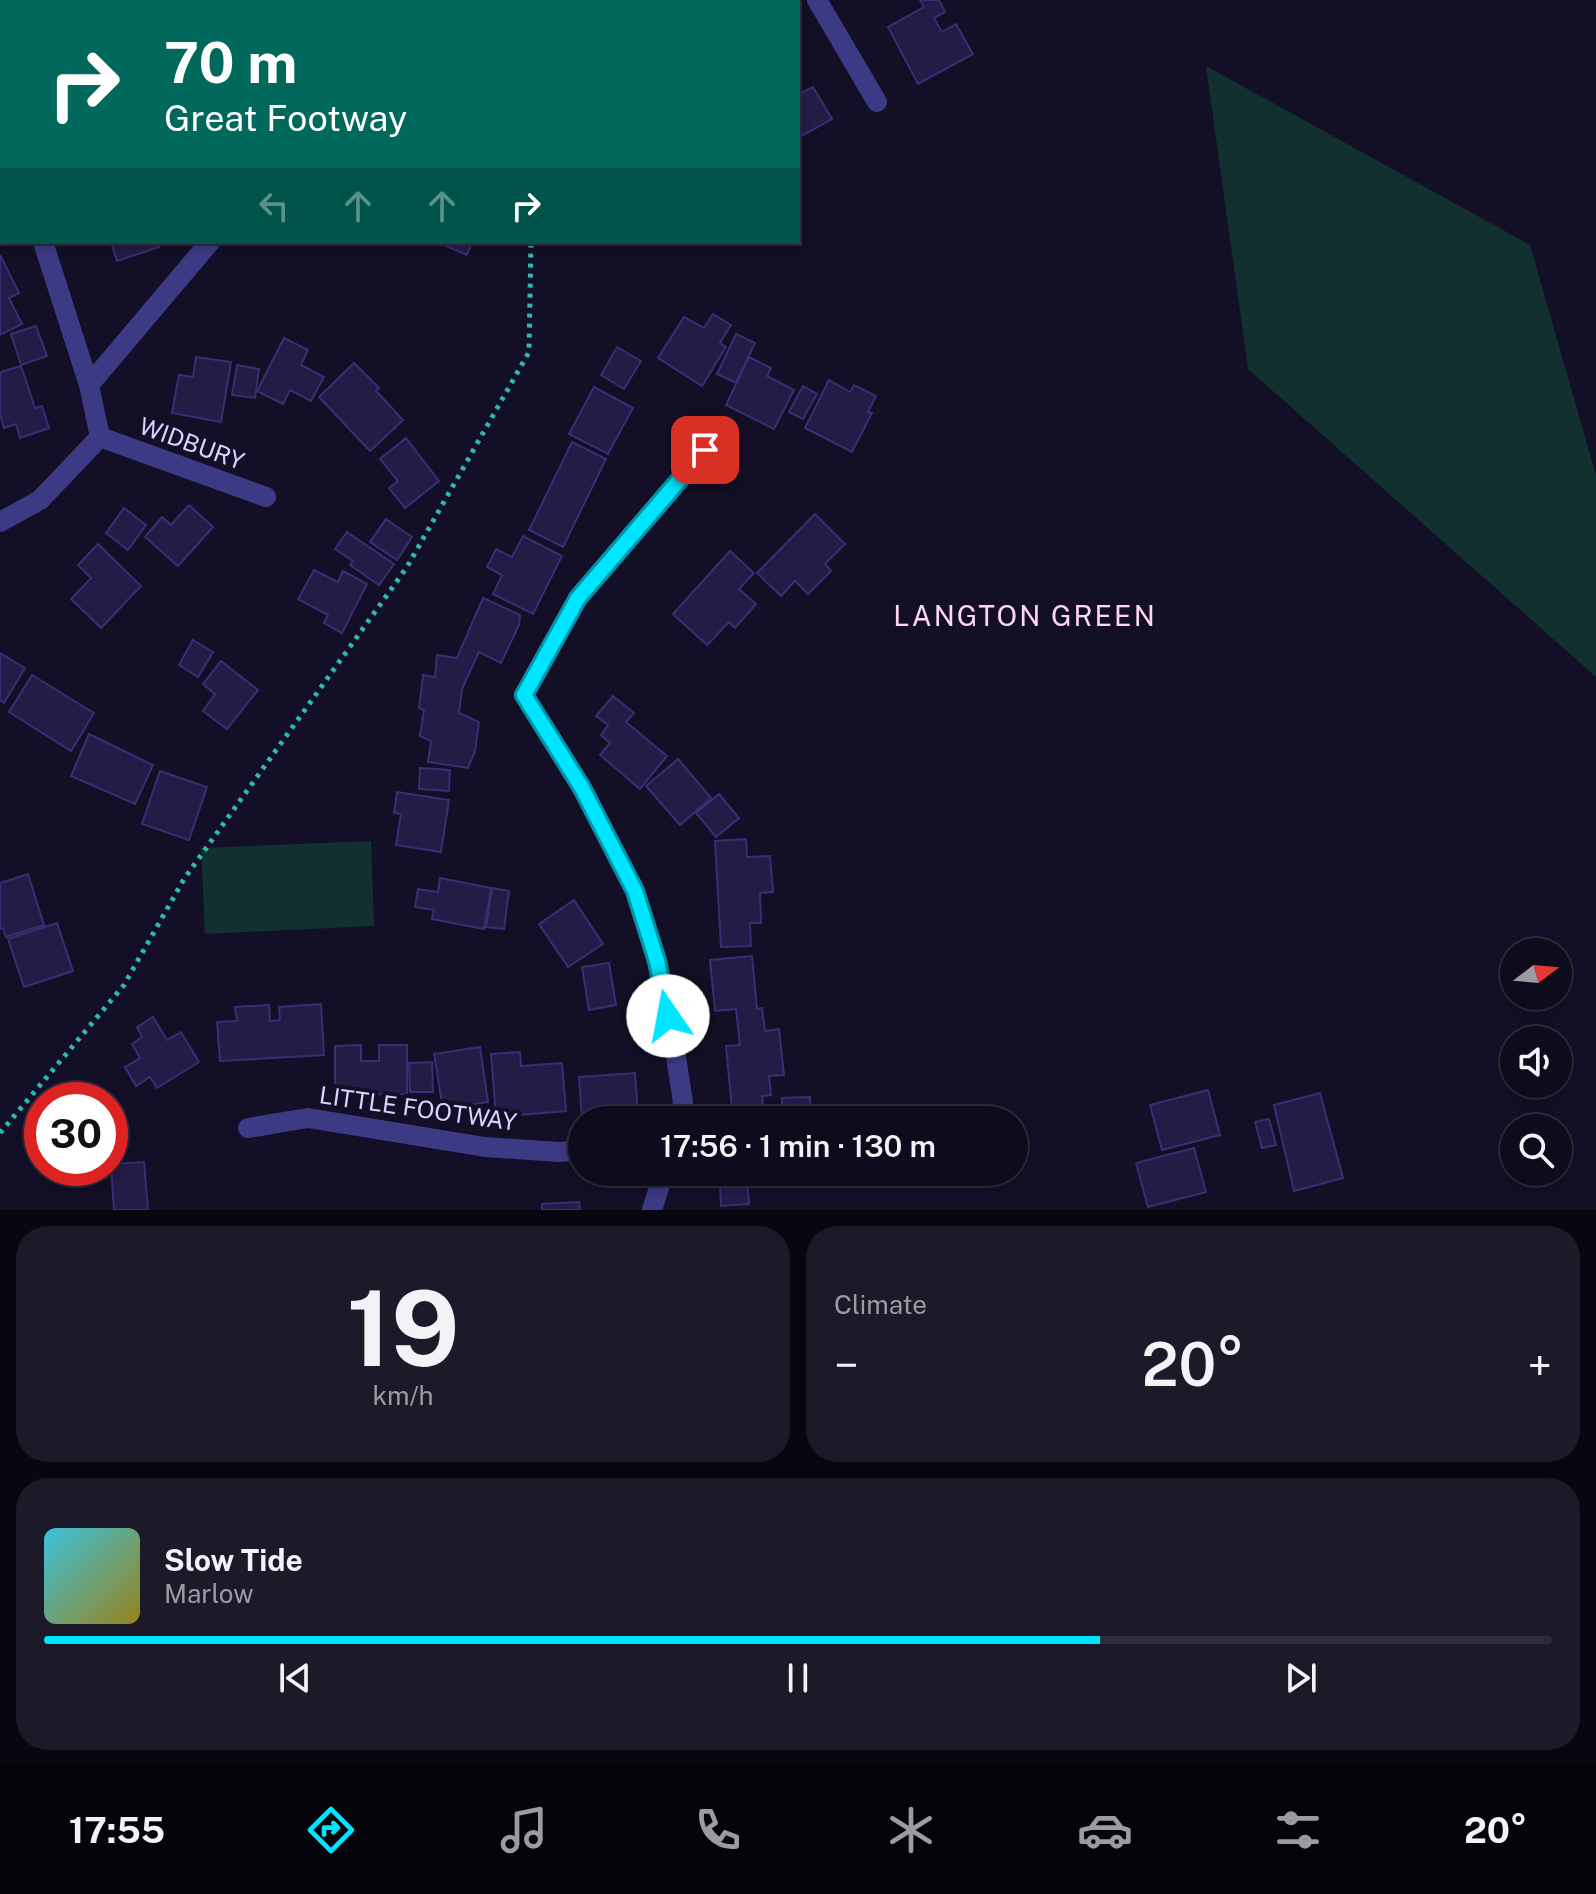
<!DOCTYPE html>
<meta charset="utf-8">
<style>
:root{--surface:#0e0b1c;--page:#1c1929;--text:#f1f3f6;--muted:#9b9ba3;--line:#2e2b3b;--accent:#00e5ff}
body{margin:0;font-family:"Public Sans",sans-serif;background:var(--page);color:var(--text);height:100vh;display:flex;flex-direction:column;font-size:30px;white-space:nowrap}
*{box-sizing:border-box;margin:0}
p{font-size:26px;color:var(--muted)}
.icon{flex:none;width:44px;height:44px;fill:none;stroke:currentColor;stroke-width:2;stroke-linecap:round;stroke-linejoin:round}
.map{position:relative;height:1210px;overflow:hidden}
.drawer{display:flex;flex-direction:column;gap:16px;padding:16px;background:#08060f;flex:1}
.drawer>*{flex:none}
.banner{position:absolute;left:0px;top:0px;width:800px;height:244px;box-shadow:0 4px 12px #0003,0 0 0 2px var(--line);background:#00695c;color:#fff;overflow:hidden}
.needle{width:52px;rotate:74deg}
.buttons{position:absolute;left:1500px;top:938px;display:grid;gap:16px}
.buttons a{display:grid;place-items:center;width:72px;height:72px;border-radius:50%;background:var(--surface);box-shadow:0 4px 12px #0003,0 0 0 2px var(--line);font-size:40px}
.speed{position:absolute;left:24px;top:1082px;display:flex;gap:16px;font-size:40px;font-weight:700;text-align:center}
.speed>*{display:grid;place-content:center;width:104px;height:104px;border-radius:50%;background:var(--surface);box-shadow:0 4px 12px #0003,0 0 0 2px var(--line);line-height:1}
.speed .limit{border:12px solid #d22;background:#fff;color:#111}
.pin{position:absolute;display:grid;place-items:center;width:68px;height:68px;color:#fff;margin:-34px;border-radius:16px;box-shadow:0 4px 12px #0006}
.me{position:absolute;width:88px;margin:-44px;rotate:348deg;stroke-linejoin:round;filter:drop-shadow(0 0 6px #0008)}
.turn{display:flex;align-items:center;gap:28px;height:168px;padding:0 32px;font-size:36px}
.turn .icon{width:104px;height:104px;stroke-width:2.5}
.turn b{display:block;font-size:56px;line-height:68px}
.lanes{display:flex;align-items:center;height:76px;padding:0 32px;background:#0003;justify-content:center;gap:40px;direction:ltr}
.lanes .off{opacity:.35}
.big{font-size:60px;font-weight:600;line-height:1.1}
.drawer .widget{flex:1;display:flex;flex-direction:column;justify-content:center;gap:12px;min-width:0;padding:0 28px;border-radius:32px;background:var(--page)}
.drawer .dial{align-items:center;gap:0}
.dial b{font-size:104px;line-height:1}
.song{display:flex;align-items:center;gap:24px}
.cover{width:96px;height:96px;border-radius:12px;background:linear-gradient(135deg,hsl(190 70% 55%),hsl(50 70% 35%))}
.played{height:8px;border-radius:4px;background:linear-gradient(90deg,var(--accent) 70%,var(--line) 70%)}
.keys{display:flex;justify-content:space-around;direction:ltr}
.heat{display:flex;justify-content:space-between;align-items:center;font-size:44px;direction:ltr}
.drawer .tiles{flex:1;display:grid;gap:16px;grid-template-columns:1fr 1fr}
.widget:last-child{grid-column:span 2}
.trip{position:absolute;left:568px;top:1106px;width:460px;height:80px;border-radius:40px;background:var(--surface);box-shadow:0 4px 12px #0003,0 0 0 2px var(--line);font-weight:600;line-height:80px;text-align:center}
.menu{display:flex;height:128px;justify-content:space-around;align-items:center;background:#06040b;color:var(--muted)}
.menu .icon{width:56px;height:56px}
.menu .on{color:var(--accent)}
.menu b{font-size:36px;color:var(--text)}
.map>svg:first-child{display:block}
.green{fill:#12302f}
.building{fill:#241b47;stroke:#3b2d73;stroke-width:2}
.lines{fill:none;stroke-linecap:round;stroke-linejoin:round}
.path{stroke:#2fb8b0;stroke-width:5;stroke-dasharray:4 6;stroke-linecap:butt}
.minor{stroke:#3d3a85;stroke-width:20}
.route-casing{stroke:#0095a6;stroke-width:20}
.route{stroke:#00e5ff;stroke-width:14}
.labels{text-anchor:middle;dominant-baseline:central;stroke-width:8;stroke-linejoin:round;paint-order:stroke}
.street-label{font-size:24px;fill:#d9d4ff;stroke:#130f26}
.quarter-label{font-size:28px;letter-spacing:2px;fill:#ffd6f0;stroke:#130f26}
</style>
<div class="map">
<svg width="1596" height="1210" viewBox="0 0 1596 1210">
<rect width="100%" height="100%" fill="#130f26"/>
<g class="green">
<path d="M 1206,66 L 1530,245 L 1596,475 L 1596,677 L 1248,369 Z"/>
<path d="M 371,841 L 374,926 L 205,934 L 201,848 Z"/>
</g>
<g class="building">
<rect x="458" y="0" width="42" height="2"/>
<path d="M 702,0 L 749,0 L 745,2 Z"/>
<path d="M 920,0 L 939,0 L 945,12 L 934,18 L 942,32 L 956,24 L 973,54 L 918,84 L 888,27 L 924,7 Z"/>
<path d="M 813,87 L 832,119 L 798,138 L 798,88 L 801,93 Z"/>
<path d="M 111,242 L 158,242 L 159,247 L 117,261 Z"/>
<path d="M 437,242 L 472,242 L 467,255 Z"/>
<path d="M 0,255 L 19,293 L 9,298 L 22,324 L 0,335 Z"/>
<path d="M 713,314 L 731,325 L 720,343 L 726,347 L 702,386 L 658,358 L 684,317 L 704,328 Z"/>
<path d="M 36,326 L 47,356 L 21,365 L 11,334 Z"/>
<path d="M 736,334 L 755,343 L 736,383 L 717,374 Z"/>
<path d="M 284,338 L 308,350 L 301,365 L 324,377 L 311,401 L 290,390 L 283,404 L 257,391 Z"/>
<path d="M 617,347 L 641,361 L 624,389 L 601,375 Z"/>
<path d="M 196,357 L 231,362 L 221,422 L 172,413 L 179,375 L 193,377 Z"/>
<path d="M 749,357 L 771,368 L 767,376 L 794,390 L 774,429 L 726,405 Z"/>
<path d="M 354,363 L 379,388 L 376,391 L 403,420 L 370,451 L 319,397 Z"/>
<path d="M 237,365 L 259,369 L 255,398 L 232,395 Z"/>
<path d="M 21,366 L 35,408 L 42,406 L 49,428 L 20,438 L 16,424 L 4,428 L 0,414 L 0,372 Z"/>
<path d="M 829,380 L 850,392 L 854,385 L 876,396 L 868,412 L 872,413 L 852,452 L 805,428 Z"/>
<path d="M 803,386 L 817,394 L 803,419 L 789,412 Z"/>
<path d="M 594,387 L 633,408 L 608,454 L 569,434 Z"/>
<path d="M 406,438 L 439,481 L 405,508 L 389,488 L 398,481 L 380,459 Z"/>
<path d="M 572,442 L 606,459 L 563,547 L 529,530 Z"/>
<path d="M 189,505 L 213,527 L 178,566 L 145,537 L 162,517 L 171,525 Z"/>
<path d="M 124,508 L 146,525 L 128,550 L 106,533 Z"/>
<path d="M 815,514 L 845,544 L 825,564 L 831,571 L 808,594 L 795,581 L 781,596 L 757,573 Z"/>
<path d="M 386,519 L 412,537 L 397,560 L 370,542 Z"/>
<path d="M 347,532 L 394,564 L 379,585 L 350,565 L 353,561 L 335,549 Z"/>
<path d="M 523,536 L 562,556 L 533,614 L 493,594 L 502,575 L 487,567 L 496,549 L 512,557 Z"/>
<path d="M 98,544 L 141,586 L 101,628 L 71,599 L 91,578 L 78,565 Z"/>
<path d="M 730,551 L 754,573 L 739,589 L 756,604 L 735,628 L 729,622 L 707,645 L 673,614 Z"/>
<path d="M 314,570 L 338,582 L 343,571 L 367,584 L 342,633 L 324,623 L 328,615 L 298,599 Z"/>
<path d="M 483,598 L 520,615 L 519,625 L 501,663 L 479,652 L 462,689 L 459,713 L 479,722 L 475,751 L 468,768 L 428,762 L 431,741 L 420,736 L 424,710 L 419,708 L 423,675 L 435,677 L 437,655 L 457,658 Z"/>
<path d="M 193,640 L 213,652 L 198,677 L 179,665 Z"/>
<path d="M 0,653 L 25,668 L 4,703 L 0,700 Z"/>
<path d="M 221,661 L 258,690 L 227,729 L 203,711 L 215,694 L 203,684 Z"/>
<path d="M 32,675 L 94,713 L 71,751 L 9,712 Z"/>
<path d="M 613,696 L 634,713 L 626,722 L 667,756 L 640,789 L 600,755 L 610,743 L 601,735 L 608,725 L 596,716 Z"/>
<path d="M 89,734 L 153,765 L 135,804 L 71,776 Z"/>
<path d="M 678,759 L 711,798 L 680,825 L 646,786 Z"/>
<path d="M 420,768 L 450,770 L 449,791 L 419,789 Z"/>
<path d="M 160,771 L 207,787 L 189,840 L 142,824 Z"/>
<path d="M 397,792 L 449,800 L 441,852 L 396,845 L 401,814 L 394,813 Z"/>
<path d="M 719,794 L 739,818 L 716,837 L 696,813 Z"/>
<path d="M 746,839 L 747,857 L 770,856 L 773,892 L 760,893 L 761,923 L 750,923 L 751,946 L 721,947 L 715,841 Z"/>
<path d="M 28,874 L 44,925 L 6,937 L 3,928 L 0,929 L 0,883 Z"/>
<path d="M 440,878 L 491,888 L 484,929 L 432,919 L 434,910 L 415,907 L 418,889 L 438,892 Z"/>
<path d="M 492,888 L 509,891 L 504,929 L 486,927 Z"/>
<path d="M 574,900 L 603,944 L 568,967 L 539,924 Z"/>
<path d="M 57,923 L 73,971 L 24,987 L 8,939 Z"/>
<path d="M 752,956 L 757,1009 L 762,1008 L 765,1031 L 779,1029 L 784,1075 L 769,1076 L 771,1095 L 762,1096 L 764,1117 L 733,1120 L 726,1046 L 740,1045 L 736,1009 L 715,1011 L 710,960 Z"/>
<path d="M 609,963 L 616,1005 L 589,1010 L 582,967 Z"/>
<path d="M 321,1004 L 324,1055 L 220,1061 L 217,1022 L 237,1021 L 235,1007 L 269,1005 L 270,1021 L 280,1020 L 279,1007 Z"/>
<path d="M 153,1017 L 167,1040 L 181,1032 L 199,1062 L 157,1088 L 150,1077 L 136,1086 L 125,1067 L 140,1058 L 132,1044 L 142,1037 L 137,1027 Z"/>
<path d="M 361,1045 L 361,1061 L 379,1061 L 379,1045 L 407,1045 L 407,1094 L 335,1095 L 335,1046 Z"/>
<path d="M 480,1047 L 488,1102 L 443,1109 L 434,1054 Z"/>
<path d="M 520,1052 L 521,1066 L 562,1063 L 566,1111 L 496,1117 L 491,1054 Z"/>
<path d="M 432,1062 L 433,1092 L 410,1092 L 409,1063 Z"/>
<path d="M 635,1073 L 638,1115 L 582,1119 L 579,1077 Z"/>
<path d="M 1208,1090 L 1220,1135 L 1162,1150 L 1150,1105 Z"/>
<path d="M 1320,1093 L 1343,1178 L 1294,1191 L 1274,1105 Z"/>
<path d="M 810,1097 L 811,1116 L 782,1118 L 782,1098 Z"/>
<path d="M 1269,1119 L 1276,1145 L 1262,1148 L 1255,1122 Z"/>
<path d="M 1194,1148 L 1206,1192 L 1148,1207 L 1136,1163 Z"/>
<path d="M 144,1162 L 148,1210 L 114,1210 L 111,1164 Z"/>
<path d="M 726,1172 L 783,1172 L 783,1179 L 747,1182 L 749,1204 L 721,1206 L 720,1184 L 727,1184 Z"/>
<path d="M 579,1202 L 580,1210 L 542,1210 L 542,1204 Z"/>
</g>
<g class="lines">
<g class="path">
<path d="M 559,2 L 559,0"/>
<path d="M 0,1133 L 124,985 L 184,879 L 407,567 L 529,352 L 531,242"/>
</g>
<g class="minor">
<path d="M 817,0 L 877,102"/>
<path d="M 0,111 L 2,117"/>
<path d="M 0,168 L 2,167"/>
<path d="M 89,385 L 210,242"/>
<path d="M 100,437 L 266,497"/>
<path d="M 0,522 L 40,500 L 100,437 L 89,385 L 43,242"/>
<path d="M 679,1120 L 683,1102 L 674,1044 L 657,961 L 635,891 L 582,788 L 524,695 L 578,598 L 705,450"/>
<path d="M 248,1128 L 308,1118 L 485,1147 L 559,1152 L 582,1150"/>
<path d="M 652,1210 L 664,1172"/>
</g>
</g>
<g class="lines">
<defs>
<path id="route" d="M 668,1016 L 657,961 L 635,891 L 582,788 L 524,695 L 578,598 L 705,450"/>
</defs>
<use href="#route" class="route-casing"/>
<use href="#route" class="route"/>
</g>
<g class="labels">
<g class="street-label">
<text transform="translate(192 443) rotate(20)">WIDBURY</text>
<text transform="translate(418 1108) rotate(8)">LITTLE FOOTWAY</text>
</g>
<g class="quarter-label">
<text x="1025" y="615">LANGTON GREEN</text>
</g>
</g>
</svg>
<div class="buttons">
<a><svg class="needle" viewBox="-14 -14 28 28"><path d="M0-13l5 13h-10z" fill="#e53935"/><path d="M0 13l5-13h-10z" fill="#9b9ba3"/></svg></a>
<a><svg class="icon" aria-label="sound" viewBox="0 0 24 24"><path d="M4 9h4l5-4v14l-5-4H4zM17 9q2 3 0 6"/></svg></a>
<a><svg class="icon" aria-label="search" viewBox="0 0 24 24"><circle cx="10" cy="10" r="6"/><path d="M15 15l6 6"/></svg></a>
</div>
<div class="speed"><div class="limit">30</div></div>
<div class="pin" style="left:705px;top:450px;background:#d93025"><svg class="icon" aria-label="arrive" viewBox="0 0 24 24"><path d="M6 21V4h12l-3 4 3 4H6"/></svg></div>
<svg class="me" style="left:668px;top:1016px" viewBox="-20 -20 40 40"><circle r="19" fill="#fff"/><path d="M0-13L10 11 0 6-10 11z" fill="#00e5ff"/></svg>
<div class="trip">17:56 · 1 min · 130 m</div>
<div class="banner">
<div class="turn"><svg class="icon" aria-label="right" viewBox="0 0 24 24"><path d="M7 20v-9h11M14 6l5 5-5 5"/></svg><div><b>70 m</b>Great Footway</div></div>
<div class="lanes"><svg class="icon off" aria-label="left" viewBox="0 0 24 24"><path d="M17 20v-9H6M10 6l-5 5 5 5"/></svg><svg class="icon off" aria-label="ahead" viewBox="0 0 24 24"><path d="M12 20V5M6 11l6-6 6 6"/></svg><svg class="icon off" aria-label="ahead" viewBox="0 0 24 24"><path d="M12 20V5M6 11l6-6 6 6"/></svg><svg class="icon" aria-label="right" viewBox="0 0 24 24"><path d="M7 20v-9h11M14 6l5 5-5 5"/></svg></div>
</div>
</div>
<section class="drawer">
<div class="tiles">
<div class="widget dial"><b>19</b><p>km/h</p></div>
<div class="widget"><p>Climate</p>
<div class="heat"><a>−</a><b class="big">20°</b><a>+</a></div>
</div>
<div class="widget">
<div class="song"><i class="cover"></i><div><b>Slow Tide</b><p>Marlow</p></div></div>
<div class="played"></div>
<div class="keys"><svg class="icon" aria-label="previous" viewBox="0 0 24 24"><path d="M18 5L8 12l10 7zM5 5v14"/></svg><svg class="icon" aria-label="pause" viewBox="0 0 24 24"><path d="M8 5v14M16 5v14"/></svg><svg class="icon" aria-label="next" viewBox="0 0 24 24"><path d="M6 5l10 7-10 7zM19 5v14"/></svg></div>
</div>
</div>
</section>
<nav class="menu">
<b>17:55</b>
<svg class="icon on" aria-label="directions" viewBox="0 0 24 24"><path d="M12 3l9 9-9 9-9-9zM9 14v-3h6M13 9l2 2-2 2"/></svg>
<svg class="icon" aria-label="music" viewBox="0 0 24 24"><path d="M9 18V5l10-2v13"/><circle cx="6" cy="18" r="3"/><circle cx="16" cy="16" r="3"/></svg>
<svg class="icon" aria-label="phone" viewBox="0 0 24 24"><path d="M5 4h4l2 5-3 2q2 4 5 5l2-3 5 2v4C11 20 4 13 5 4z"/></svg>
<svg class="icon" aria-label="climate" viewBox="0 0 24 24"><path d="M12 3v18M4 7l16 10M4 17L20 7"/></svg>
<svg class="icon" aria-label="car" viewBox="0 0 24 24"><path d="M5 17H2v-5l4-1 3-4h7l3 4 3 1v5h-3M9 17h6M6 11h13"/><circle cx="7" cy="17" r="2"/><circle cx="17" cy="17" r="2"/></svg>
<svg class="icon" aria-label="filters" viewBox="0 0 24 24"><path d="M4 7h16M4 17h16"/><circle cx="9" cy="7" r="2"/><circle cx="15" cy="17" r="2"/></svg>
<b>20°</b>
</nav>
